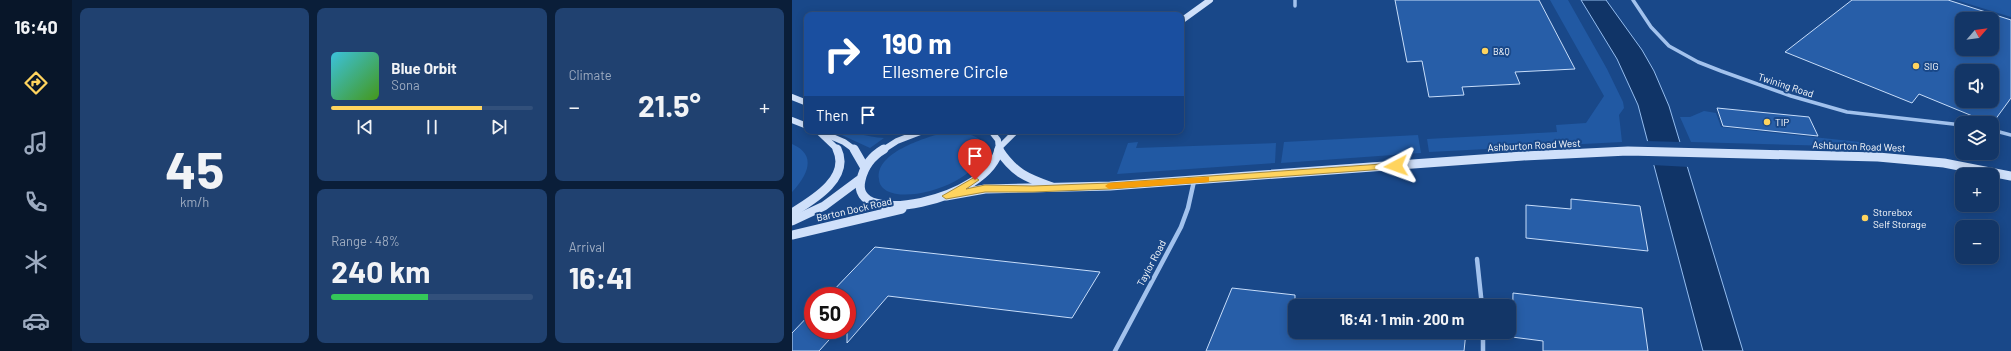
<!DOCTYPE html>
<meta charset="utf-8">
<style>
:root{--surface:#133667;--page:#204170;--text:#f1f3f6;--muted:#9dabc0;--line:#32507b;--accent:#ffd45e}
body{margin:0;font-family:Barlow,sans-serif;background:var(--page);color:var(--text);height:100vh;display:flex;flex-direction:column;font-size:15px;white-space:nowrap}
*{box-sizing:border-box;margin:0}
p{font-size:13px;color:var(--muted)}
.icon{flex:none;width:22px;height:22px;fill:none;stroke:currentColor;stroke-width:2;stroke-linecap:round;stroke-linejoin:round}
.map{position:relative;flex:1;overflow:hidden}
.panel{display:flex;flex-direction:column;gap:8px;padding:8px;background:#0a1e39;width:720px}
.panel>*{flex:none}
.guide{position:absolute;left:12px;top:12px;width:380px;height:122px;border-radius:8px;box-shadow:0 2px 10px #0003,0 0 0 1px var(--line);background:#1a4fa0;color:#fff;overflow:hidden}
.needle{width:26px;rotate:62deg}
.tools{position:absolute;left:1163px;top:12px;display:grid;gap:8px}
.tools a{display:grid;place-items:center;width:44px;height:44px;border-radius:8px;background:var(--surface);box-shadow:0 2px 10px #0003,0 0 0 1px var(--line);font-size:20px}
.speed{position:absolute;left:12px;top:287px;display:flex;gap:8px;font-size:20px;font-weight:700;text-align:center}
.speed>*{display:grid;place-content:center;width:52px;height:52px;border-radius:50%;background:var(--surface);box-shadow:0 2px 10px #0003,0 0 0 1px var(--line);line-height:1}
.speed .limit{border:6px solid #d22;background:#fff;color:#111}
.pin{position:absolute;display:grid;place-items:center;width:34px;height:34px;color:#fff;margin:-41px -17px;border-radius:50% 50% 50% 0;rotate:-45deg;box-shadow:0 0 4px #0007}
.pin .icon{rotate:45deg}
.me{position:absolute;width:44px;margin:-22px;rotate:266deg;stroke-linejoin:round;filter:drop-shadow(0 0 3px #0008)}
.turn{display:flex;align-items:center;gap:14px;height:84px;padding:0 12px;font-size:18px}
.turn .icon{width:52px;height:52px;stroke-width:2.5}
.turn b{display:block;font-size:28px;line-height:34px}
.then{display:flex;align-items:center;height:38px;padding:0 12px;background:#0003;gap:8px;font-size:15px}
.big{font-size:30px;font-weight:700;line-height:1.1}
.panel .tile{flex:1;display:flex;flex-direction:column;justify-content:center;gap:6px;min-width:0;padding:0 14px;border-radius:8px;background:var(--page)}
.panel .dial{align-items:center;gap:0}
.dial b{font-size:52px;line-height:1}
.song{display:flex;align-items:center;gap:12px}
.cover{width:48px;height:48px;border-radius:6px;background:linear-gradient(135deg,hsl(190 70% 55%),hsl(100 70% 35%))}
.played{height:4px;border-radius:2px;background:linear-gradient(90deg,var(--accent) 75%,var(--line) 75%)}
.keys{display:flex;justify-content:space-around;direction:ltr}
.heat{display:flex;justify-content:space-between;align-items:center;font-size:22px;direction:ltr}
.charge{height:6px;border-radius:3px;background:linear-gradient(90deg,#34c759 48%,var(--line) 0)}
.panel .tiles{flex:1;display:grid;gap:8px;grid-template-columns:repeat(3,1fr)}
.tile:first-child{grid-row:span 2}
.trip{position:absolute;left:496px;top:299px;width:228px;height:40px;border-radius:8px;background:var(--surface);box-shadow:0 2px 10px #0003,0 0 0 1px var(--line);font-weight:700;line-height:40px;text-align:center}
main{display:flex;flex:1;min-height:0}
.tab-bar{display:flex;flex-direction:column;width:72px;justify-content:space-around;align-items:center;background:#081629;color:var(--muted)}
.tab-bar .icon{width:28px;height:28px}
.tab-bar .active{color:var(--accent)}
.tab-bar b{font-size:18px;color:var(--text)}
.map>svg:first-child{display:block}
.green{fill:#2159a3}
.water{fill:#103467;stroke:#94bdf0}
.pier{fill:#194889}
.building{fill:#275ea8;stroke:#c7ddfa;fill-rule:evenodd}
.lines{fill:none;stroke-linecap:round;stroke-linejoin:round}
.street-far1{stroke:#a2c2ed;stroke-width:3.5}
.street{stroke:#a2c2ed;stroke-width:4.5}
.secondary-far1{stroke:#cfe0fa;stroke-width:6}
.secondary{stroke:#cfe0fa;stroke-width:9}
.route{fill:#ffd45e;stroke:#a68a3d}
.slow{fill:#f59e0b}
.poi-dot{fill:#ffd45e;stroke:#194889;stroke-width:1.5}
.labels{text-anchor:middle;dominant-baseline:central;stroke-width:4;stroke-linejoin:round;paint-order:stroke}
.far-poi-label{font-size:9px;fill:#fff;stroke:#194889;text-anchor:start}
.poi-label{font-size:10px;fill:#fff;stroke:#194889;text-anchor:start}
.street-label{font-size:10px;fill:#fff;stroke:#194889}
</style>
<main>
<nav class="tab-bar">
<b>16:40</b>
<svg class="icon active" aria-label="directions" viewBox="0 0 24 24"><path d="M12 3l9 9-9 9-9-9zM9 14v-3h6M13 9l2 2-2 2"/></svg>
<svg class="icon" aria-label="music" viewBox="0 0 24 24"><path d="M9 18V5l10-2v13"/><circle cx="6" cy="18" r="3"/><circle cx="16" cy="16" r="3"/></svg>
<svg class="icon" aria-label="phone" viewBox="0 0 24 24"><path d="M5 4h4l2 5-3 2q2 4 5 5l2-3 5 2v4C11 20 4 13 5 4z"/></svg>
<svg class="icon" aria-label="climate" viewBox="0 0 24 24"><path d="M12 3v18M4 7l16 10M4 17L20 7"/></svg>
<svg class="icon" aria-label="car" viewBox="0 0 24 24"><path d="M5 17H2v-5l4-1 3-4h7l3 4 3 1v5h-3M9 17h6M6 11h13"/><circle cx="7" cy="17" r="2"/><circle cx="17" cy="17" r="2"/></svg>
</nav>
<section class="panel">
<div class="tiles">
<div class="tile dial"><b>45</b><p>km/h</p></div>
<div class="tile">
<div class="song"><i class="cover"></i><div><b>Blue Orbit</b><p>Sona</p></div></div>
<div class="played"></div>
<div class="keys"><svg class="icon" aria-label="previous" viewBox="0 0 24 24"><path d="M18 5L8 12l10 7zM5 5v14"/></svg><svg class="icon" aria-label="pause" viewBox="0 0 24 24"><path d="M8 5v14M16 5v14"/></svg><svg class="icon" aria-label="next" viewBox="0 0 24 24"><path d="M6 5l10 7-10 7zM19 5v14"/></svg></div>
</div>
<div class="tile"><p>Climate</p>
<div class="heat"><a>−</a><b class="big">21.5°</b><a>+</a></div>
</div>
<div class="tile"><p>Range · 48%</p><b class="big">240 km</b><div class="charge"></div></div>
<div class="tile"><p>Arrival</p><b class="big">16:41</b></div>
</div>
</section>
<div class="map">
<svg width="1219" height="351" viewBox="0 0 1219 351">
<rect width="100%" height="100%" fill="#194889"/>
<g class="green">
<path d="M 758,0 L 776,0 L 815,69 L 831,102 L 832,108 L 827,115 L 830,142 L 637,152 L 635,139 L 765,132 L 764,125 L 794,123 L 812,96 Z"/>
<path d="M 1164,0 L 1219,0 L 1219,17 Z"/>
<path d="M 912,111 L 924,113 L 929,127 L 1077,143 L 1079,147 L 899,142 L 888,117 L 898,117 Z"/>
<path d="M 41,131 C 59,131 75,137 92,138 L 78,148 Z"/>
<path d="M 151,133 C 163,133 192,131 191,149 C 189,180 120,204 95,191 C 90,188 87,184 87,179 C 83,153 132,138 151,133 Z"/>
<path d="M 626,135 L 629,153 L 489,163 L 492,142 Z"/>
<path d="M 346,142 L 344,148 L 484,143 L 483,163 L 325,174 L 336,143 Z"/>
<path d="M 0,144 C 26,155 15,176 0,192 Z"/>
</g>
<path class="water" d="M 789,0 L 814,0 L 850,50 L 862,71 L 877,106 L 951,351 L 911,351 L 846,105 L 825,59 Z"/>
<path class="pier" d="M 853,141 L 890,142 L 898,167 L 860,165 Z"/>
<g class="building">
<path d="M 603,0 L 747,0 L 783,69 L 723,72 L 728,84 L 670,87 L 672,95 L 637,97 L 630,61 L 615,62 Z"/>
<path d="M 1060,0 L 1156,0 L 1219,20 L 1219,98 L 1200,124 L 1127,94 L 1120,103 L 993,52 ZM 1170,19 L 1200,19 L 1200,49 L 1170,49 ZM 1170,71 L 1200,71 L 1200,101 L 1170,101 Z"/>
<path d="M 925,108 L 1017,117 L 1026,136 L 931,126 Z"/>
<path d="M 779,199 L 848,206 L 856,251 L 734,238 L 734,205 L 779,209 Z"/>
<path d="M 83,247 L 308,272 L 280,318 L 96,296 L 55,343 L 55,296 L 36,296 Z"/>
<path d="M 440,288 L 503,295 L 503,332 L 674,332 L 672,351 L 414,351 Z"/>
<path d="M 721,293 L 850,308 L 856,351 L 751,351 L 751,341 L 720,337 Z"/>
<path d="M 21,311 L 21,330 L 46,330 L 27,351 L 0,351 L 0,333 Z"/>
</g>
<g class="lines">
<g class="street-far1">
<path d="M 503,0 L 503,6"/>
<path d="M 841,0 L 859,27 L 877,46 L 906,62 L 929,71 L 999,96 L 1055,112 L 1170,125"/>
<path d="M 1200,130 L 1219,135"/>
</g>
<g class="street">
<path d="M 685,259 L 690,306"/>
<path d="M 691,332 L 691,351"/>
<path d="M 323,351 L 389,227 L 396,208 L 402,181"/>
</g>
<g class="secondary-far1">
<path d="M 389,21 L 418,0"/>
<path d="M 0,97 L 15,103"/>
<path d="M 0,120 L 15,126"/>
<path d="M 26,131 L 46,150"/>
<path d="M 199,131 L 206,140 L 207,150"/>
<path d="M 31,133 L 52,142 L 63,150"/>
<path d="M 208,147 L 224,131"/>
<path d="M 91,150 L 105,141 L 131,131"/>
</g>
<g class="secondary">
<path d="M 62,149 L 73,168"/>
<path d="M 92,149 C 80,156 72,166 69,180 C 56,229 197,201 207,149"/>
<path d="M 207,150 C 222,173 235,178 260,187"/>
<path d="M 154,196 L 193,189 L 318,186 L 731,156 L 836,151 L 1086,157 L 1152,163 L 1219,176"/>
<path d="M 0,213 C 21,200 59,178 45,149"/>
<path d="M 0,221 L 32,206 L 67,180"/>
<path d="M 0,235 L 110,209"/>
</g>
</g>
<path class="route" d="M 604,163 L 608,166 L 607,168 L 318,189 L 241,192 L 193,192 L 154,199 L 150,196 L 183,177 L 187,180 L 174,189 L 193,185 L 241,186 L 318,183 Z"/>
<path class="slow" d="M 414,177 L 417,177 L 417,182 L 317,189 L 313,186 L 317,183 Z"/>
<g class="poi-dot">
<circle cx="693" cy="51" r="4"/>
<circle cx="1124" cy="66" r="4"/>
<circle cx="975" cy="122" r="4"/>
<circle cx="1073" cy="218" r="4"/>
</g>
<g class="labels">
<g class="far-poi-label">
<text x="701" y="51">B&amp;Q</text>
</g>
<g class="poi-label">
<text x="1132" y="66">SIG</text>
<text x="983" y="122">TIP</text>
<text x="1081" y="212">Storebox<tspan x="1081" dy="12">Self Storage</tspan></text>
</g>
<g class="street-label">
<text transform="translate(994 85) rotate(18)">Twining Road</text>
<text transform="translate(742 145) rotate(-3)">Ashburton Road West</text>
<text transform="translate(1067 146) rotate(2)">Ashburton Road West</text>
<text transform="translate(62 209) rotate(-13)">Barton Dock Road</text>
<text transform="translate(359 263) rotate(-62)">Taylor Road</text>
</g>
</g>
</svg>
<div class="tools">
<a><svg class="needle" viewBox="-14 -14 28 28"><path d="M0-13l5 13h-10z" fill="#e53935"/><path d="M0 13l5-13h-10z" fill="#9dabc0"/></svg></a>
<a><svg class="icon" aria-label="sound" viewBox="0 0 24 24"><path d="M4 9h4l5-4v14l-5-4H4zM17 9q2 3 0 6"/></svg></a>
<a><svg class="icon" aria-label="layers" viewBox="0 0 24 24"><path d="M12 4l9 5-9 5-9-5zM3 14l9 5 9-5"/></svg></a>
<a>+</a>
<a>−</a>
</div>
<div class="speed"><div class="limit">50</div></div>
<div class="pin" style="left:183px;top:180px;background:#d93025"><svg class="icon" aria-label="arrive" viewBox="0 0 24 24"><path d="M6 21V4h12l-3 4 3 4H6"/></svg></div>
<svg class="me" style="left:604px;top:166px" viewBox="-20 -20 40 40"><path d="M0-17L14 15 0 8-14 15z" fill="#ffd45e" stroke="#fff" stroke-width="4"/></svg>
<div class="trip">16:41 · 1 min · 200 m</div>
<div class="guide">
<div class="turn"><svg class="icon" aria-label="right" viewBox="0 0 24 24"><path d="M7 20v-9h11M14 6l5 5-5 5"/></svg><div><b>190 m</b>Ellesmere Circle</div></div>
<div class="then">Then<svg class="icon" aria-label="arrive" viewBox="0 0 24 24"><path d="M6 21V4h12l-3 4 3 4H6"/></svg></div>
</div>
</div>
</main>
